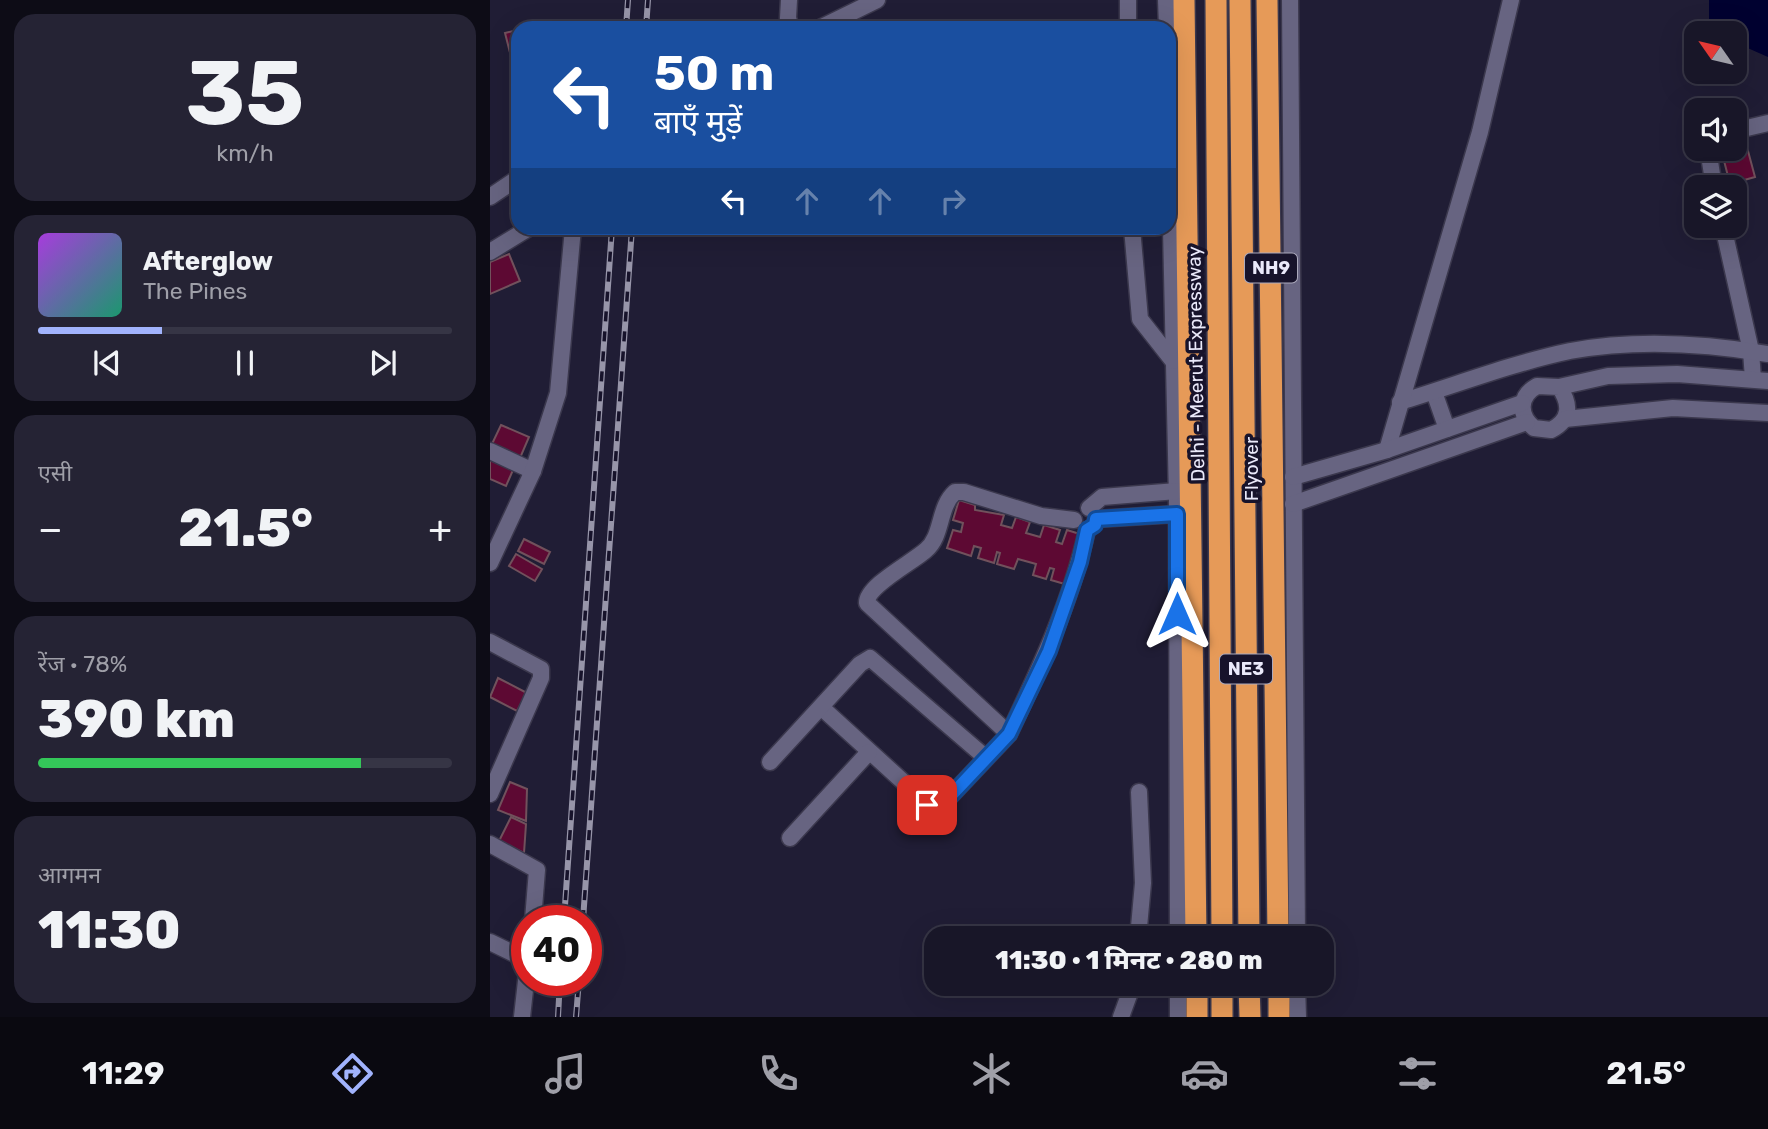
<!DOCTYPE html>
<html lang="hi">
<meta charset="utf-8">
<style>
:root{--surface:#181628;--page:#252334;--text:#f1f3f6;--muted:#9f9fa8;--line:#363545;--accent:#a1b3fd}
body{margin:0;font-family:Rubik,"Noto Sans Devanagari",sans-serif;background:var(--page);color:var(--text);height:100vh;display:flex;flex-direction:column;font-size:26px;white-space:nowrap}
*{box-sizing:border-box;margin:0}
p{font-size:23px;color:var(--muted)}
.icon{flex:none;width:38px;height:38px;fill:none;stroke:currentColor;stroke-width:2;stroke-linecap:round;stroke-linejoin:round}
.map{position:relative;flex:1;overflow:hidden}
.side{display:flex;flex-direction:column;gap:14px;padding:14px;background:#0d0c16;width:490px}
.side>*{flex:none}
.top-card{position:absolute;left:21px;top:21px;width:665px;height:214px;border-radius:21px;box-shadow:0 7px 28px #0002,0 0 0 2px var(--line);background:#1a4fa0;color:#fff;overflow:hidden}
.needle{width:46px;rotate:304deg}
.buttons{position:absolute;left:1194px;top:21px;display:grid;gap:14px}
.buttons a{display:grid;place-items:center;width:63px;height:63px;border-radius:14px;background:var(--surface);box-shadow:0 7px 28px #0002,0 0 0 2px var(--line);font-size:35px}
.speed{position:absolute;left:21px;top:905px;display:flex;gap:14px;font-size:35px;font-weight:700;text-align:center}
.speed>*{display:grid;place-content:center;width:91px;height:91px;border-radius:50%;background:var(--surface);box-shadow:0 7px 28px #0002,0 0 0 2px var(--line);line-height:1}
.speed .limit{border:10px solid #d22;background:#fff;color:#111}
.pin{position:absolute;display:grid;place-items:center;width:60px;height:60px;color:#fff;margin:-30px;border-radius:14px;box-shadow:0 4px 10px #0006}
.me{position:absolute;width:77px;margin:-38px;rotate:0deg;stroke-linejoin:round;filter:drop-shadow(0 0 5px #0008)}
.turn{display:flex;align-items:center;gap:24px;height:147px;padding:0 28px;font-size:32px}
.turn .icon{width:91px;height:91px;stroke-width:2.5}
.turn b{display:block;font-size:49px;line-height:60px}
.lanes{display:flex;align-items:center;height:66px;padding:0 28px;background:#0003;justify-content:center;gap:35px;direction:ltr}
.lanes .off{opacity:.35}
.big{font-size:52px;font-weight:800;line-height:1.1}
.side .widget{flex:1;display:flex;flex-direction:column;justify-content:center;gap:10px;min-width:0;padding:0 24px;border-radius:21px;background:var(--page)}
.side .dial{align-items:center;gap:0}
.dial b{font-size:91px;line-height:1}
.song{display:flex;align-items:center;gap:21px}
.cover{width:84px;height:84px;border-radius:10px;background:linear-gradient(135deg,hsl(280 70% 55%),hsl(160 70% 35%))}
.played{height:7px;border-radius:4px;background:linear-gradient(90deg,var(--accent) 30%,var(--line) 30%)}
.keys{display:flex;justify-content:space-around;direction:ltr}
.heat{display:flex;justify-content:space-between;align-items:center;font-size:38px;direction:ltr}
.charge{height:10px;border-radius:5px;background:linear-gradient(90deg,#34c759 78%,var(--line) 0)}
.trip{position:absolute;left:434px;top:926px;width:410px;height:70px;border-radius:21px;background:var(--surface);box-shadow:0 7px 28px #0002,0 0 0 2px var(--line);font-weight:800;line-height:70px;text-align:center}
.tabs{display:flex;height:112px;justify-content:space-around;align-items:center;background:#0a0910;color:var(--muted)}
.tabs .icon{width:49px;height:49px}
.tabs .on{color:var(--accent)}
.tabs b{font-size:32px;color:var(--text)}
main{display:flex;flex:1;min-height:0}
.map>svg:first-child{display:block}
.water{fill:#000130}
.building{fill:#5d0933;stroke:#71515c;stroke-width:2}
.lines{fill:none;stroke-linecap:round;stroke-linejoin:round}
.minor-casing{stroke:#3b384d;stroke-width:19}
.highway-casing{stroke:#3b384d;stroke-width:24}
.minor{stroke:#676481;stroke-width:16}
.highway{stroke:#e69a58;stroke-width:21}
.rail-casing{stroke:#9795a9;stroke-width:6}
.rail{stroke:#17132b;stroke-width:3.5;stroke-dasharray:10;stroke-linecap:butt}
.route-casing{stroke:#114b97;stroke-width:18}
.route{stroke:#1a73e8;stroke-width:12}
.labels{text-anchor:middle;dominant-baseline:central;stroke-width:7;stroke-linejoin:round;paint-order:stroke}
.shield{fill:#17132b;stroke:#aba9bc;stroke-width:2}
.shield-label{font-size:18px;font-weight:bold;fill:#eae9fa}
.street-label{font-size:19px;fill:#eae9fa;stroke:#17132b}
</style>
<main>
<section class="side">
<div class="widget dial"><b>35</b><p>km/h</p></div>
<div class="widget">
<div class="song"><i class="cover"></i><div><b>Afterglow</b><p>The Pines</p></div></div>
<div class="played"></div>
<div class="keys"><svg class="icon" aria-label="previous" viewBox="0 0 24 24"><path d="M18 5L8 12l10 7zM5 5v14"/></svg><svg class="icon" aria-label="pause" viewBox="0 0 24 24"><path d="M8 5v14M16 5v14"/></svg><svg class="icon" aria-label="next" viewBox="0 0 24 24"><path d="M6 5l10 7-10 7zM19 5v14"/></svg></div>
</div>
<div class="widget"><p>एसी</p>
<div class="heat"><a>−</a><b class="big">21.5°</b><a>+</a></div>
</div>
<div class="widget"><p>रेंज · 78%</p><b class="big">390 km</b><div class="charge"></div></div>
<div class="widget"><p>आगमन</p><b class="big">11:30</b></div>
</section>
<div class="map">
<svg width="1278" height="1017" viewBox="0 0 1278 1017">
<rect width="100%" height="100%" fill="#201d35"/>
<path class="water" d="M 1219,0 L 1278,0 L 1278,57 L 1244,42 L 1244,33 L 1228,33 L 1219,29 Z"/>
<g class="building">
<path d="M 28,30 L 28,84 L 15,33 Z"/>
<path d="M 1254,136 L 1265,177 L 1240,184 L 1231,149 L 1244,149 L 1244,138 Z"/>
<path d="M 19,254 L 30,281 L 0,294 L 0,262 Z"/>
<path d="M 11,425 L 39,437 L 30,458 L 1,446 Z"/>
<path d="M 0,460 L 23,470 L 16,486 L 0,479 Z"/>
<path d="M 469,500 L 485,505 L 485,510 L 514,515 L 511,525 L 522,528 L 526,517 L 540,522 L 536,533 L 550,537 L 554,525 L 570,530 L 566,542 L 572,544 L 577,530 L 593,535 L 578,585 L 561,580 L 564,569 L 560,568 L 556,579 L 543,575 L 546,564 L 528,559 L 524,569 L 507,564 L 510,553 L 507,552 L 504,563 L 488,558 L 491,548 L 484,546 L 481,556 L 457,548 L 463,530 L 471,532 L 473,523 L 463,520 Z"/>
<path d="M 34,539 L 60,552 L 54,564 L 28,551 Z"/>
<path d="M 26,554 L 52,569 L 45,581 L 19,566 Z"/>
<path d="M 8,678 L 37,693 L 27,711 L 0,697 Z"/>
<path d="M 20,782 L 37,789 L 36,821 L 8,810 Z"/>
<path d="M 21,817 L 36,824 L 34,853 L 9,841 Z"/>
</g>
<g class="lines">
<defs>
<g id="minor">
<path d="M 299,0 L 298,18 L 301,28"/>
<path d="M 638,0 L 638,28"/>
<path d="M 676,0 L 677,28"/>
<path d="M 800,0 L 807,938"/>
<path d="M 330,28 L 387,0"/>
<path d="M 1244,131 L 1278,123"/>
<path d="M 679,139 L 687,499 L 688,938"/>
<path d="M 1218,149 L 1224,187"/>
<path d="M 0,197 L 28,178"/>
<path d="M 1233,226 L 1261,351 L 1263,379"/>
<path d="M 642,228 L 650,319 L 683,361"/>
<path d="M 0,252 L 39,228"/>
<path d="M 1069,387 C 1081,404 1081,420 1061,430 L 1044,428 C 1028,415 1029,396 1047,386 L 1069,387 L 1118,376 L 1187,374 L 1278,381"/>
<path d="M 944,392 L 957,429"/>
<path d="M 910,402 C 966,385 1023,363 1080,351 C 1146,339 1213,343 1278,354"/>
<path d="M 1075,419 L 1183,408 L 1278,413"/>
<path d="M 897,450 L 990,132 L 1021,0"/>
<path d="M 0,451 L 43,471"/>
<path d="M 803,477 L 897,450 L 1032,403"/>
<path d="M 803,504 L 1037,422"/>
<path d="M 599,508 L 612,497 L 687,491"/>
<path d="M 606,519 L 687,514"/>
<path d="M 584,520 L 551,516 L 474,492 L 465,492 C 448,507 453,536 436,550 C 423,562 376,586 377,603 L 519,734 C 550,668 581,602 597,530"/>
<path d="M 0,563 L 43,471 L 68,393 L 83,228"/>
<path d="M 0,642 L 51,669 L 51,678 L 0,794"/>
<path d="M 331,707 L 442,808 L 453,804 L 519,734"/>
<path d="M 280,762 L 370,664 L 380,658 L 495,757"/>
<path d="M 300,838 L 379,752"/>
<path d="M 0,844 L 47,870 L 43,920"/>
<path d="M 648,938 L 653,883 L 649,792"/>
<path d="M 0,942 L 37,960"/>
<path d="M 688,984 L 688,1017"/>
<path d="M 807,984 L 808,1017"/>
<path d="M 32,1017 L 37,972"/>
<path d="M 631,1017 L 643,984"/>
</g>
<g id="highway">
<path d="M 694,0 L 706,938"/>
<path d="M 726,0 L 732,938"/>
<path d="M 750,0 L 759,938"/>
<path d="M 777,0 L 788,938"/>
<path d="M 707,984 L 707,1017"/>
<path d="M 759,984 L 760,1017"/>
<path d="M 789,984 L 789,1017"/>
<path d="M 732,1017 L 732,984"/>
</g>
</defs>
<use href="#minor" class="minor-casing"/>
<use href="#highway" class="highway-casing"/>
<use href="#minor" class="minor"/>
<use href="#highway" class="highway"/>
<defs>
<g id="rail">
<path d="M 136,28 L 138,0"/>
<path d="M 156,28 L 158,0"/>
<path d="M 74,920 L 122,228"/>
<path d="M 93,920 L 142,228"/>
<path d="M 68,1017 L 70,980"/>
<path d="M 86,1017 L 89,980"/>
</g>
</defs>
<use href="#rail" class="rail-casing"/>
<use href="#rail" class="rail"/>
</g>
<g class="lines">
<defs>
<path id="route" d="M 437,805 L 442,808 L 453,804 L 519,734 L 559,651 L 590,562 L 597,530 L 605,525 L 606,519 L 687,514 L 687,614"/>
</defs>
<use href="#route" class="route-casing"/>
<use href="#route" class="route"/>
</g>
<g class="labels">
<g class="shield">
<rect x="755" y="253.5" width="52" height="29" rx="5"/>
<rect x="730" y="654.5" width="52" height="29" rx="5"/>
</g>
<g class="shield-label">
<text x="781" y="268">NH9</text>
<text x="756" y="669">NE3</text>
</g>
<g class="street-label">
<text transform="translate(706 364) rotate(-91)">Delhi - Meerut Expressway</text>
<text transform="translate(761 469) rotate(-90)">Flyover</text>
</g>
</g>
</svg>
<div class="buttons">
<a><svg class="needle" viewBox="-14 -14 28 28"><path d="M0-13l5 13h-10z" fill="#e53935"/><path d="M0 13l5-13h-10z" fill="#9f9fa8"/></svg></a>
<a><svg class="icon" aria-label="sound" viewBox="0 0 24 24"><path d="M4 9h4l5-4v14l-5-4H4zM17 9q2 3 0 6"/></svg></a>
<a><svg class="icon" aria-label="layers" viewBox="0 0 24 24"><path d="M12 4l9 5-9 5-9-5zM3 14l9 5 9-5"/></svg></a>
</div>
<div class="speed"><div class="limit">40</div></div>
<div class="pin" style="left:437px;top:805px;background:#d93025"><svg class="icon" aria-label="arrive" viewBox="0 0 24 24"><path d="M6 21V4h12l-3 4 3 4H6"/></svg></div>
<svg class="me" style="left:687px;top:614px" viewBox="-20 -20 40 40"><path d="M0-17L14 15 0 8-14 15z" fill="#1a73e8" stroke="#fff" stroke-width="4"/></svg>
<div class="trip">11:30 · 1 मिनट · 280 m</div>
<div class="top-card">
<div class="turn"><svg class="icon" aria-label="left" viewBox="0 0 24 24"><path d="M17 20v-9H6M10 6l-5 5 5 5"/></svg><div><b>50 m</b>बाएँ मुड़ें</div></div>
<div class="lanes"><svg class="icon" aria-label="left" viewBox="0 0 24 24"><path d="M17 20v-9H6M10 6l-5 5 5 5"/></svg><svg class="icon off" aria-label="ahead" viewBox="0 0 24 24"><path d="M12 20V5M6 11l6-6 6 6"/></svg><svg class="icon off" aria-label="ahead" viewBox="0 0 24 24"><path d="M12 20V5M6 11l6-6 6 6"/></svg><svg class="icon off" aria-label="right" viewBox="0 0 24 24"><path d="M7 20v-9h11M14 6l5 5-5 5"/></svg></div>
</div>
</div>
</main>
<nav class="tabs">
<b>11:29</b>
<svg class="icon on" aria-label="directions" viewBox="0 0 24 24"><path d="M12 3l9 9-9 9-9-9zM9 14v-3h6M13 9l2 2-2 2"/></svg>
<svg class="icon" aria-label="music" viewBox="0 0 24 24"><path d="M9 18V5l10-2v13"/><circle cx="6" cy="18" r="3"/><circle cx="16" cy="16" r="3"/></svg>
<svg class="icon" aria-label="phone" viewBox="0 0 24 24"><path d="M5 4h4l2 5-3 2q2 4 5 5l2-3 5 2v4C11 20 4 13 5 4z"/></svg>
<svg class="icon" aria-label="climate" viewBox="0 0 24 24"><path d="M12 3v18M4 7l16 10M4 17L20 7"/></svg>
<svg class="icon" aria-label="car" viewBox="0 0 24 24"><path d="M5 17H2v-5l4-1 3-4h7l3 4 3 1v5h-3M9 17h6M6 11h13"/><circle cx="7" cy="17" r="2"/><circle cx="17" cy="17" r="2"/></svg>
<svg class="icon" aria-label="filters" viewBox="0 0 24 24"><path d="M4 7h16M4 17h16"/><circle cx="9" cy="7" r="2"/><circle cx="15" cy="17" r="2"/></svg>
<b>21.5°</b>
</nav>
